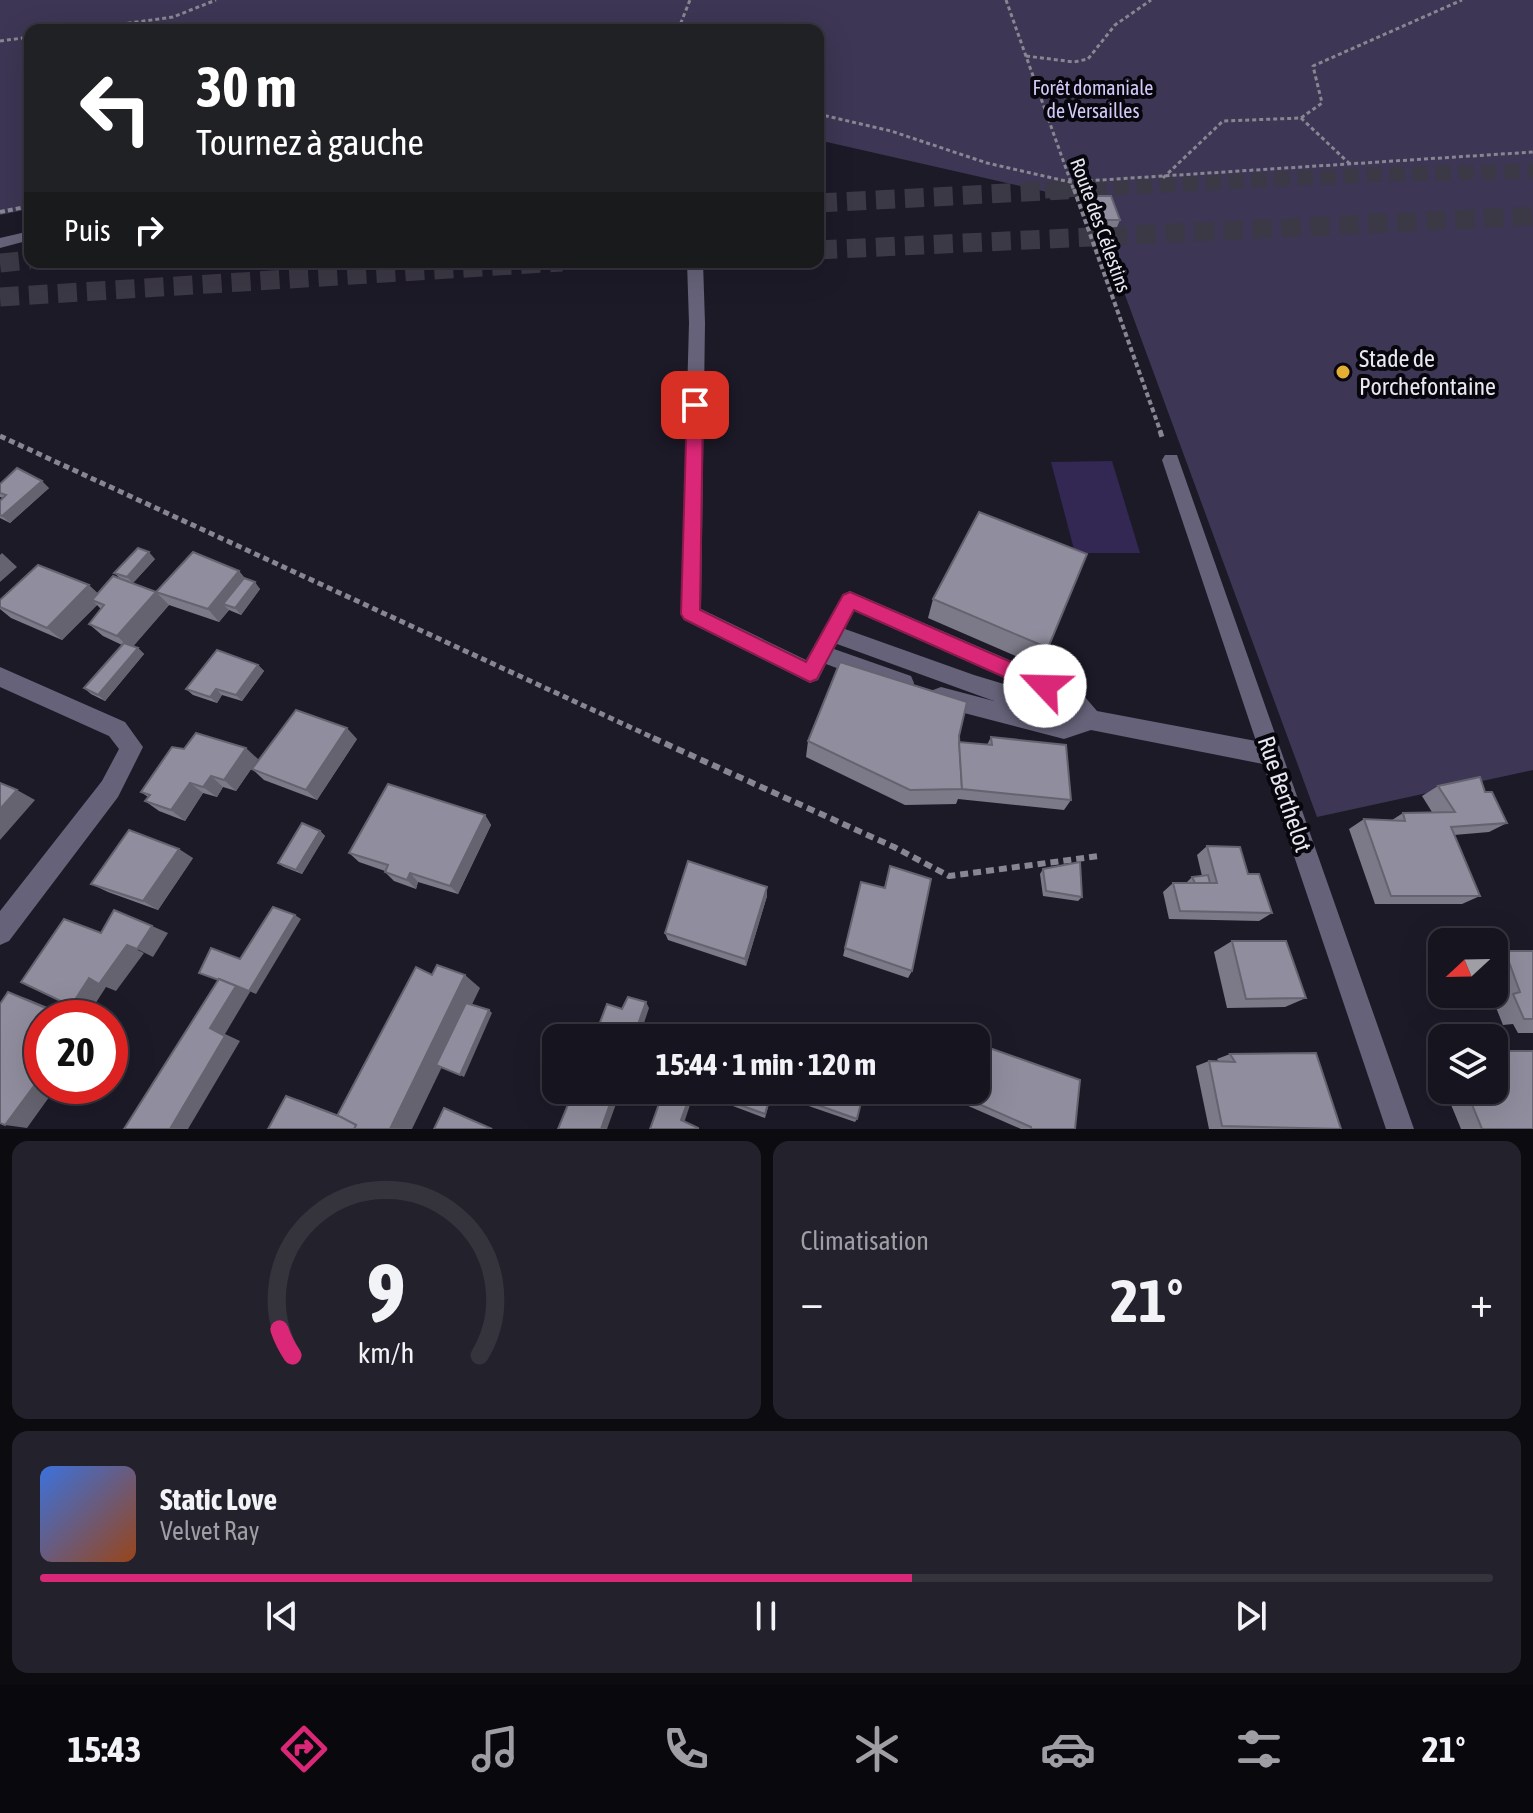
<!DOCTYPE html>
<html lang="fr">
<meta charset="utf-8">
<style>
:root{--surface:#16141e;--page:#23212b;--text:#f1f3f6;--muted:#9e9ea4;--line:#35333c;--accent:#db2777}
body{margin:0;font-family:"Asap Condensed",sans-serif;background:var(--page);color:var(--text);height:100vh;display:flex;flex-direction:column;font-size:30px;white-space:nowrap}
*{box-sizing:border-box;margin:0}
p{font-size:26px;color:var(--muted)}
.icon{flex:none;width:44px;height:44px;fill:none;stroke:currentColor;stroke-width:2;stroke-linecap:round;stroke-linejoin:round}
.map{position:relative;height:1129px;overflow:hidden}
.details{display:flex;flex-direction:column;gap:12px;padding:12px;background:#0c0b10;flex:1}
.details>*{flex:none}
.banner{position:absolute;left:24px;top:24px;width:800px;height:244px;border-radius:16px;box-shadow:0 8px 32px #0002,0 0 0 2px var(--line);background:#202124;color:#fff;overflow:hidden}
.needle{width:52px;rotate:248deg}
.controls{position:absolute;left:1428px;top:928px;display:grid;gap:16px}
.controls a{display:grid;place-items:center;width:80px;height:80px;border-radius:16px;background:var(--surface);box-shadow:0 8px 32px #0002,0 0 0 2px var(--line);font-size:40px}
.speed{position:absolute;left:24px;top:1000px;display:flex;gap:16px;font-size:40px;font-weight:700;text-align:center}
.speed>*{display:grid;place-content:center;width:104px;height:104px;border-radius:50%;background:var(--surface);box-shadow:0 8px 32px #0002,0 0 0 2px var(--line);line-height:1}
.speed .limit{border:12px solid #d22;background:#fff;color:#111}
.pin{position:absolute;display:grid;place-items:center;width:68px;height:68px;color:#fff;margin:-34px;border-radius:16px;box-shadow:0 4px 12px #0006}
.me{position:absolute;width:88px;margin:-44px;rotate:294deg;stroke-linejoin:round;filter:drop-shadow(0 0 6px #0008)}
.turn{display:flex;align-items:center;gap:28px;height:168px;padding:0 40px;font-size:36px}
.turn .icon{width:104px;height:104px;stroke-width:2.5}
.turn b{display:block;font-size:56px;line-height:68px}
.then{display:flex;align-items:center;height:76px;padding:0 40px;background:#0003;gap:16px;font-size:30px}
.big{font-size:60px;font-weight:700;line-height:1.1}
.details .tile{flex:1;display:flex;flex-direction:column;justify-content:center;gap:12px;min-width:0;padding:0 28px;border-radius:16px;background:var(--page)}
.details .dial{align-items:center;gap:0}
.dial svg{height:208px;overflow:visible;fill:none;stroke:var(--line);stroke-width:7;stroke-linecap:round;text-anchor:middle}
.dial text{fill:var(--text);stroke:none}
.song{display:flex;align-items:center;gap:24px}
.cover{width:96px;height:96px;border-radius:12px;background:linear-gradient(135deg,hsl(220 70% 55%),hsl(20 70% 35%))}
.played{height:8px;border-radius:4px;background:linear-gradient(90deg,var(--accent) 60%,var(--line) 60%)}
.keys{display:flex;justify-content:space-around;direction:ltr}
.heat{display:flex;justify-content:space-between;align-items:center;font-size:44px;direction:ltr}
.details .tiles{flex:1;display:grid;gap:12px;grid-template-columns:1fr 1fr}
.tile:last-child{grid-column:span 2}
.trip{position:absolute;left:542px;top:1024px;width:448px;height:80px;border-radius:16px;background:var(--surface);box-shadow:0 8px 32px #0002,0 0 0 2px var(--line);font-weight:700;line-height:80px;text-align:center}
.menu{display:flex;height:128px;justify-content:space-around;align-items:center;background:#09080c;color:var(--muted)}
.menu .icon{width:56px;height:56px}
.menu .on{color:var(--accent)}
.menu b{font-size:36px;color:var(--text)}
.map>svg:first-child{display:block}
.green{fill:#3d3654}
.water{fill:#332754}
.lines{fill:none;stroke-linecap:round;stroke-linejoin:round}
.highway-tunnel-far1{stroke:#3c3946;stroke-width:15;stroke-dasharray:15 8;stroke-linecap:butt}
.highway-tunnel{stroke:#3c3946;stroke-width:19;stroke-dasharray:19 10;stroke-linecap:butt}
.path-far3{stroke:#888692;stroke-width:3;stroke-dasharray:4 3;stroke-linecap:butt}
.path-far2{stroke:#888692;stroke-width:4;stroke-dasharray:5 3;stroke-linecap:butt}
.path-far1{stroke:#888692;stroke-width:5;stroke-dasharray:6 4;stroke-linecap:butt}
.path{stroke:#888692;stroke-width:6;stroke-dasharray:8 5;stroke-linecap:butt}
.minor{fill:#666279;fill-rule:evenodd}
.wall{fill:#7c7988}
.shaded-wall{fill:#65636f}
.building{fill:#908d9e;stroke:#65636f;stroke-width:2}
.route{fill:#db2777;stroke:#8e194d;stroke-width:2}
.poi-dot{fill:#e3ae34;stroke:#07060c;stroke-width:3}
.labels{text-anchor:middle;dominant-baseline:central;stroke-width:8;stroke-linejoin:round;paint-order:stroke}
.far-park-label{font-size:20px;fill:#d3caf9;stroke:#07060c}
.far-street-label{font-size:20px;fill:#e9e7f1;stroke:#07060c}
.poi-label{font-size:24px;fill:#e9e7f1;stroke:#07060c;text-anchor:start}
.street-label{font-size:24px;fill:#e9e7f1;stroke:#07060c}
</style>
<div class="map">
<svg width="1533" height="1129" viewBox="0 0 1533 1129">
<rect width="100%" height="100%" fill="#1d1a28"/>
<path class="green" d="M 0,0 L 1533,0 L 1533,770 L 1317,817 L 1089,197 L 1056,194 L 818,140 L 818,30 L 30,30 L 30,209 L 0,215 Z"/>
<path class="water" d="M 1112,461 L 1140,553 L 1075,553 L 1051,462 Z"/>
<g class="lines">
<path class="highway-tunnel-far1" d="M 1045,191 L 1384,174 L 1533,171"/>
<g class="highway-tunnel">
<path d="M 818,203 L 1084,189"/>
<path d="M 818,250 L 1533,216"/>
<path d="M 0,263 L 30,260"/>
<path d="M 0,297 L 562,262"/>
</g>
<g class="path-far3">
<path d="M 1006,0 L 1074,191"/>
<path d="M 79,30 L 173,17 L 216,0"/>
<path d="M 678,30 L 690,0"/>
<path d="M 0,41 L 30,37"/>
<path d="M 1026,56 L 1074,62 L 1088,59 L 1115,25 L 1151,0"/>
<path d="M 818,114 L 891,131 L 987,163 L 1070,182 L 1533,152"/>
<path d="M 1301,118 L 1352,166"/>
<path d="M 1163,178 L 1223,121 L 1301,118 L 1322,103 L 1313,66 L 1462,0"/>
</g>
<g class="path-far2">
<path d="M 1074,189 L 1161,433"/>
<path d="M 0,212 L 30,206"/>
</g>
<g class="path-far1">
<path d="M 1160,431 L 1163,440"/>
<path d="M 0,436 L 658,740"/>
</g>
<path class="path" d="M 653,738 L 894,847 L 949,876 L 1099,856"/>
<g class="minor">
<path d="M 30,231 L 30,240 L 0,248 L 0,238 Z"/>
<path d="M 687,262 L 703,262 L 705,323 L 701,609 L 806,660 L 843,594 L 850,591 L 1079,690 L 1097,711 L 1256,741 L 1162,460 L 1165,455 L 1177,455 L 1414,1129 L 1386,1129 L 1263,764 L 1091,730 L 1064,739 L 941,707 L 933,704 L 930,697 L 933,690 L 941,687 L 994,701 L 837,644 L 834,649 L 911,676 L 914,683 L 911,690 L 903,693 L 826,664 L 818,680 L 810,683 L 684,620 L 681,614 L 689,323 ZM 854,611 L 1047,697 L 974,675 L 845,629 Z"/>
<path d="M 0,667 L 125,722 L 143,747 L 118,797 L 9,941 L 0,945 L 0,911 L 102,781 L 119,749 L 109,736 L 0,687 Z"/>
</g>
</g>
<g class="wall">
<path d="M 1095,196 L 1120,220 L 1117,227 L 1101,228 L 1092,203 Z"/>
<path d="M 0,484 L 49,488 L 10,523 L 0,518 L 0,501 L 3,498 L 0,497 Z"/>
<path d="M 155,559 L 133,583 L 156,592 L 239,571 L 244,578 L 260,589 L 241,615 L 229,610 L 219,622 L 169,605 L 133,646 L 138,648 L 144,654 L 105,701 L 91,694 L 84,688 L 122,645 L 103,636 L 89,624 L 101,609 L 97,605 L 62,640 L 11,618 L 0,609 L 0,600 L 98,593 L 120,578 L 114,573 Z"/>
<path d="M 933,599 L 1048,648 L 1039,666 L 928,618 Z"/>
<path d="M 258,665 L 264,671 L 242,701 L 222,695 L 217,703 L 193,695 L 186,689 Z"/>
<path d="M 959,736 L 959,742 L 987,745 L 991,737 L 1071,800 L 1064,810 L 958,799 L 956,804 L 905,805 L 806,757 L 808,741 Z"/>
<path d="M 357,739 L 317,800 L 264,780 L 252,769 Z"/>
<path d="M 184,749 L 258,759 L 236,791 L 223,787 L 217,797 L 203,793 L 185,821 L 159,811 L 145,801 L 148,797 L 141,792 Z"/>
<path d="M 1438,786 L 1485,792 L 1507,823 L 1489,832 L 1454,835 L 1480,896 L 1462,904 L 1375,904 L 1349,829 L 1364,819 L 1392,820 L 1403,813 L 1432,812 L 1422,796 Z"/>
<path d="M 485,815 L 491,825 L 458,894 L 418,882 L 416,889 L 394,881 L 385,872 L 385,871 L 359,862 L 349,853 Z"/>
<path d="M 320,831 L 325,836 L 302,874 L 284,867 L 278,863 Z"/>
<path d="M 1207,846 L 1248,874 L 1272,913 L 1259,921 L 1169,919 L 1163,892 L 1173,883 L 1187,883 L 1187,882 L 1192,877 L 1202,876 L 1197,855 Z"/>
<path d="M 193,858 L 158,910 L 108,892 L 91,884 Z"/>
<path d="M 890,866 L 912,971 L 908,978 L 843,956 L 861,882 L 884,888 Z"/>
<path d="M 1043,869 L 1082,897 L 1078,901 L 1043,896 L 1040,874 Z"/>
<path d="M 767,896 L 746,966 L 668,940 L 665,933 Z"/>
<path d="M 1232,941 L 1306,998 L 1285,1007 L 1227,1008 L 1214,952 Z"/>
<path d="M 1505,951 L 1533,951 L 1533,1033 L 1518,1033 L 1513,1024 L 1503,1025 L 1493,1000 L 1500,998 L 1494,981 L 1494,956 Z"/>
<path d="M 981,1045 L 1075,1129 L 1021,1129 L 966,1105 L 969,1090 L 976,1090 L 976,1049 Z"/>
<path d="M 1498,1051 L 1533,1129 L 1461,1129 L 1445,1090 L 1494,1090 L 1494,1052 Z"/>
<path d="M 1230,1054 L 1341,1129 L 1209,1129 L 1196,1066 L 1209,1061 L 1219,1062 L 1217,1059 Z"/>
<path d="M 773,1090 L 765,1118 L 717,1100 L 715,1096 Z"/>
<path d="M 800,1090 L 857,1119 L 855,1122 L 797,1102 Z"/>
</g>
<g class="shaded-wall">
<path d="M 42,481 L 49,488 L 10,523 L 2,516 Z"/>
<path d="M 149,552 L 155,559 L 133,583 L 127,577 Z"/>
<path d="M 2,553 L 17,567 L 0,582 L 0,555 Z"/>
<path d="M 239,571 L 250,584 L 223,604 L 229,610 L 219,622 L 208,609 Z"/>
<path d="M 255,582 L 260,589 L 241,615 L 235,608 Z"/>
<path d="M 89,585 L 103,598 L 92,600 L 97,605 L 62,640 L 47,628 Z"/>
<path d="M 156,592 L 169,605 L 131,649 L 117,636 Z"/>
<path d="M 138,648 L 144,654 L 105,701 L 98,695 Z"/>
<path d="M 258,665 L 264,671 L 242,701 L 236,695 Z"/>
<path d="M 216,689 L 222,695 L 217,703 L 210,697 Z"/>
<path d="M 347,728 L 357,739 L 317,800 L 306,790 Z"/>
<path d="M 246,748 L 258,759 L 236,791 L 224,780 Z"/>
<path d="M 211,776 L 223,787 L 217,797 L 203,787 Z"/>
<path d="M 190,783 L 203,793 L 185,821 L 171,810 Z"/>
<path d="M 17,790 L 35,800 L 0,840 L 0,809 Z"/>
<path d="M 485,815 L 491,825 L 458,894 L 450,886 Z"/>
<path d="M 320,831 L 325,836 L 302,874 L 296,870 Z"/>
<path d="M 179,849 L 193,858 L 158,910 L 143,901 Z"/>
<path d="M 410,873 L 418,882 L 416,889 L 407,880 Z"/>
<path d="M 767,887 L 767,896 L 746,966 L 745,959 Z"/>
<path d="M 295,915 L 301,919 L 256,994 L 249,991 Z"/>
<path d="M 152,926 L 168,933 L 153,957 L 137,949 Z"/>
<path d="M 127,945 L 144,953 L 116,991 L 106,987 L 90,1012 L 71,1006 L 89,978 Z"/>
<path d="M 465,975 L 480,988 L 412,1129 L 390,1129 Z"/>
<path d="M 236,986 L 250,992 L 225,1034 L 240,1041 L 188,1129 L 170,1129 L 210,1028 Z"/>
<path d="M 8,992 L 28,999 L 74,1018 L 69,1018 Z"/>
<path d="M 646,1002 L 649,1008 L 639,1038 L 633,1038 Z"/>
<path d="M 489,1010 L 492,1013 L 464,1077 L 460,1075 Z"/>
<path d="M 42,1075 L 42,1086 L 57,1086 L 27,1128 L 5,1125 Z"/>
<path d="M 615,1090 L 621,1090 L 607,1129 L 601,1129 Z"/>
<path d="M 692,1090 L 695,1090 L 684,1123 L 681,1120 Z"/>
<path d="M 286,1096 L 300,1100 L 374,1129 L 365,1129 Z"/>
</g>
<g class="building">
<path d="M 1095,196 L 1111,196 L 1120,220 L 1104,220 Z"/>
<path d="M 17,468 L 42,481 L 2,516 L 0,515 L 0,501 L 6,495 L 0,493 L 0,484 Z"/>
<path d="M 979,512 L 1087,554 L 1048,648 L 933,599 Z"/>
<path d="M 138,548 L 149,552 L 127,577 L 114,573 Z"/>
<path d="M 193,552 L 239,571 L 208,609 L 156,592 Z"/>
<path d="M 38,565 L 89,585 L 47,628 L 0,607 L 0,600 Z"/>
<path d="M 113,576 L 156,592 L 117,636 L 89,624 L 104,605 L 92,600 Z"/>
<path d="M 244,578 L 255,582 L 235,608 L 223,604 Z"/>
<path d="M 124,643 L 138,648 L 98,695 L 84,688 Z"/>
<path d="M 217,650 L 258,665 L 236,695 L 216,689 L 210,697 L 186,689 Z"/>
<path d="M 840,662 L 967,702 L 959,736 L 962,789 L 910,790 L 808,741 Z"/>
<path d="M 296,710 L 347,728 L 306,790 L 252,769 Z"/>
<path d="M 196,733 L 246,748 L 224,780 L 211,776 L 203,787 L 190,783 L 171,810 L 145,801 L 150,795 L 141,792 L 172,747 L 184,749 Z"/>
<path d="M 991,737 L 1066,745 L 1071,800 L 962,789 L 959,742 L 992,745 Z"/>
<path d="M 1480,777 L 1485,792 L 1492,792 L 1507,823 L 1451,827 L 1480,896 L 1391,896 L 1364,819 L 1405,821 L 1403,813 L 1455,812 L 1438,786 Z"/>
<path d="M 0,783 L 17,790 L 0,809 Z"/>
<path d="M 388,784 L 485,815 L 450,886 L 410,873 L 407,880 L 385,872 L 388,865 L 349,853 Z"/>
<path d="M 302,823 L 320,831 L 296,870 L 278,863 Z"/>
<path d="M 129,830 L 179,849 L 143,901 L 91,884 Z"/>
<path d="M 1207,846 L 1240,847 L 1248,874 L 1259,874 L 1272,913 L 1180,911 L 1173,883 L 1217,883 Z"/>
<path d="M 688,861 L 767,887 L 745,959 L 665,933 Z"/>
<path d="M 1080,862 L 1082,897 L 1046,891 L 1043,869 Z"/>
<path d="M 890,866 L 931,879 L 912,971 L 845,948 L 861,882 L 885,888 Z"/>
<path d="M 1208,875 L 1210,883 L 1195,883 L 1192,877 Z"/>
<path d="M 273,907 L 295,915 L 249,991 L 219,979 L 219,980 L 199,973 L 211,948 L 240,959 Z"/>
<path d="M 114,910 L 152,926 L 137,949 L 127,945 L 99,984 L 89,978 L 71,1006 L 21,982 L 64,919 L 101,933 Z"/>
<path d="M 1232,941 L 1286,941 L 1306,998 L 1246,999 Z"/>
<path d="M 1505,951 L 1533,951 L 1533,1019 L 1524,1019 L 1513,994 L 1520,992 Z"/>
<path d="M 437,965 L 465,975 L 390,1129 L 354,1129 L 356,1125 L 337,1116 L 416,967 L 432,975 Z"/>
<path d="M 219,979 L 236,986 L 210,1028 L 225,1036 L 170,1129 L 124,1129 Z"/>
<path d="M 8,992 L 69,1018 L 42,1018 L 42,1075 L 5,1125 L 0,1123 L 0,1004 Z"/>
<path d="M 628,997 L 646,1002 L 633,1038 L 594,1038 L 607,1004 L 622,1009 Z"/>
<path d="M 466,1003 L 489,1010 L 460,1075 L 436,1065 Z"/>
<path d="M 816,1030 L 838,1038 L 814,1038 Z"/>
<path d="M 683,1033 L 696,1038 L 681,1038 Z"/>
<path d="M 981,1045 L 1080,1080 L 1075,1129 L 1031,1129 L 1031,1127 L 972,1101 L 974,1090 L 976,1090 L 976,1075 Z"/>
<path d="M 1498,1051 L 1533,1051 L 1533,1129 L 1482,1129 L 1466,1090 L 1494,1090 L 1494,1072 L 1505,1072 Z"/>
<path d="M 1316,1053 L 1341,1129 L 1222,1126 L 1209,1061 L 1235,1062 L 1230,1054 Z"/>
<path d="M 574,1090 L 615,1090 L 601,1129 L 558,1129 Z"/>
<path d="M 664,1090 L 692,1090 L 681,1120 L 698,1128 L 698,1129 L 650,1129 Z"/>
<path d="M 716,1090 L 772,1090 L 765,1114 L 715,1096 Z"/>
<path d="M 800,1090 L 864,1090 L 857,1119 L 798,1098 Z"/>
<path d="M 286,1096 L 341,1117 L 356,1125 L 354,1129 L 268,1129 Z"/>
<path d="M 444,1108 L 492,1129 L 434,1129 Z"/>
</g>
<path class="route" d="M 695,399 L 703,405 L 700,610 L 806,662 L 843,595 L 850,592 L 1052,680 L 1055,686 L 1052,692 L 1045,695 L 1038,692 L 854,610 L 817,679 L 810,682 L 684,619 L 681,614 L 687,405 Z"/>
<circle class="poi-dot" cx="1343" cy="372" r="8"/>
<g class="labels">
<g class="far-park-label">
<text x="1093" y="87">Forêt domaniale<tspan x="1093" dy="23">de Versailles</tspan></text>
</g>
<g class="far-street-label">
<text transform="translate(1101 225) rotate(70)">Route des Célestins</text>
</g>
<g class="poi-label">
<text x="1359" y="358">Stade de<tspan x="1359" dy="28">Porchefontaine</tspan></text>
</g>
<g class="street-label">
<text transform="translate(1285 794) rotate(71)">Rue Berthelot</text>
</g>
</g>
</svg>
<div class="controls">
<a><svg class="needle" viewBox="-14 -14 28 28"><path d="M0-13l5 13h-10z" fill="#e53935"/><path d="M0 13l5-13h-10z" fill="#9e9ea4"/></svg></a>
<a><svg class="icon" aria-label="layers" viewBox="0 0 24 24"><path d="M12 4l9 5-9 5-9-5zM3 14l9 5 9-5"/></svg></a>
</div>
<div class="speed"><div class="limit">20</div></div>
<div class="pin" style="left:695px;top:405px;background:#d93025"><svg class="icon" aria-label="arrive" viewBox="0 0 24 24"><path d="M6 21V4h12l-3 4 3 4H6"/></svg></div>
<svg class="me" style="left:1045px;top:686px" viewBox="-20 -20 40 40"><circle r="19" fill="#fff"/><path d="M0-13L10 11 0 6-10 11z" fill="#db2777"/></svg>
<div class="trip">15:44 · 1 min · 120 m</div>
<div class="banner">
<div class="turn"><svg class="icon" aria-label="left" viewBox="0 0 24 24"><path d="M17 20v-9H6M10 6l-5 5 5 5"/></svg><div><b>30 m</b>Tournez à gauche</div></div>
<div class="then">Puis<svg class="icon" aria-label="right" viewBox="0 0 24 24"><path d="M7 20v-9h11M14 6l5 5-5 5"/></svg></div>
</div>
</div>
<section class="details">
<div class="tiles">
<div class="tile dial"><svg viewBox="0 0 100 80">
<path d="M14 69A42 42 0 1 1 86 69"/>
<path d="M14 69A42 42 0 0 1 9 59" stroke="#db2777"/>
<text x="50" y="56" font-size="32" font-weight="700">9</text>
<text x="50" y="72" font-size="11">km/h</text>
</svg></div>
<div class="tile"><p>Climatisation</p>
<div class="heat"><a>−</a><b class="big">21°</b><a>+</a></div>
</div>
<div class="tile">
<div class="song"><i class="cover"></i><div><b>Static Love</b><p>Velvet Ray</p></div></div>
<div class="played"></div>
<div class="keys"><svg class="icon" aria-label="previous" viewBox="0 0 24 24"><path d="M18 5L8 12l10 7zM5 5v14"/></svg><svg class="icon" aria-label="pause" viewBox="0 0 24 24"><path d="M8 5v14M16 5v14"/></svg><svg class="icon" aria-label="next" viewBox="0 0 24 24"><path d="M6 5l10 7-10 7zM19 5v14"/></svg></div>
</div>
</div>
</section>
<nav class="menu">
<b>15:43</b>
<svg class="icon on" aria-label="directions" viewBox="0 0 24 24"><path d="M12 3l9 9-9 9-9-9zM9 14v-3h6M13 9l2 2-2 2"/></svg>
<svg class="icon" aria-label="music" viewBox="0 0 24 24"><path d="M9 18V5l10-2v13"/><circle cx="6" cy="18" r="3"/><circle cx="16" cy="16" r="3"/></svg>
<svg class="icon" aria-label="phone" viewBox="0 0 24 24"><path d="M5 4h4l2 5-3 2q2 4 5 5l2-3 5 2v4C11 20 4 13 5 4z"/></svg>
<svg class="icon" aria-label="climate" viewBox="0 0 24 24"><path d="M12 3v18M4 7l16 10M4 17L20 7"/></svg>
<svg class="icon" aria-label="car" viewBox="0 0 24 24"><path d="M5 17H2v-5l4-1 3-4h7l3 4 3 1v5h-3M9 17h6M6 11h13"/><circle cx="7" cy="17" r="2"/><circle cx="17" cy="17" r="2"/></svg>
<svg class="icon" aria-label="filters" viewBox="0 0 24 24"><path d="M4 7h16M4 17h16"/><circle cx="9" cy="7" r="2"/><circle cx="15" cy="17" r="2"/></svg>
<b>21°</b>
</nav>
